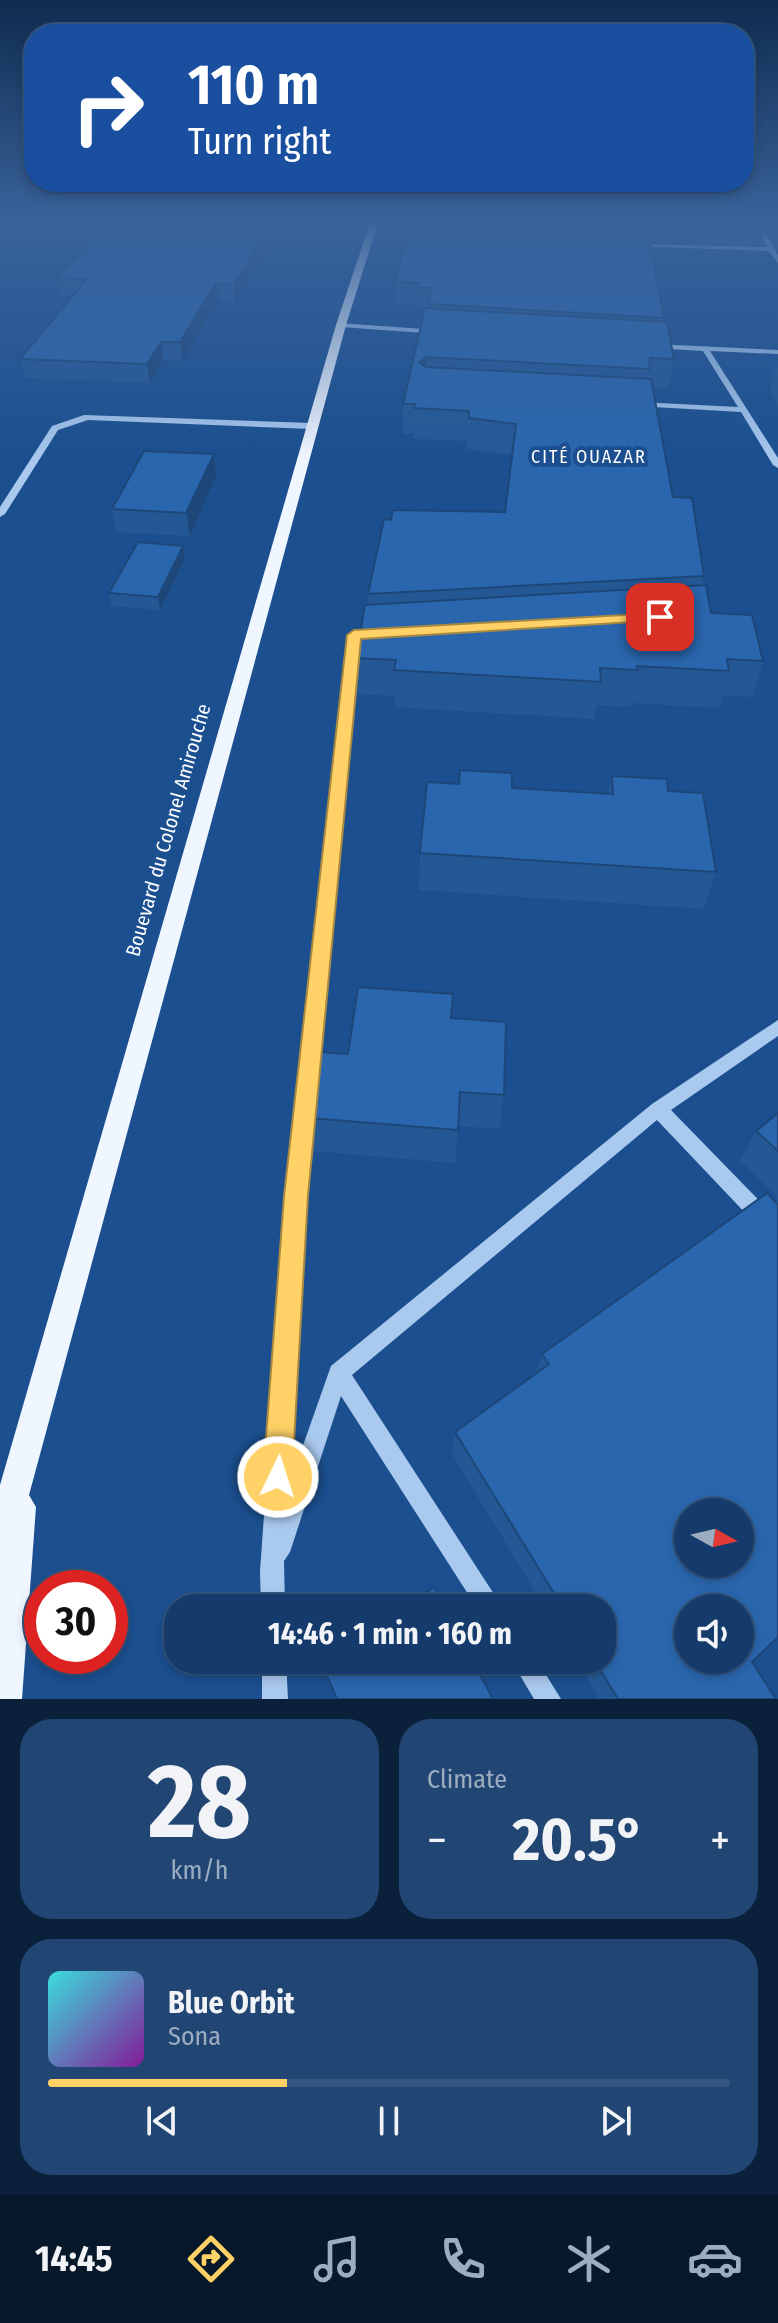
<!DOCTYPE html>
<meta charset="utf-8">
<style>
:root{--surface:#143b6b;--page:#214673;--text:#f1f3f6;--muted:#9dadc1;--line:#33557e;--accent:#ffd166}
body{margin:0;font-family:"Fira Sans Condensed",sans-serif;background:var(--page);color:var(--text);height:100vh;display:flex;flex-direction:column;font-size:30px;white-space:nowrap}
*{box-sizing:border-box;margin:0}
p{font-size:26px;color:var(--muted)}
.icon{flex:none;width:44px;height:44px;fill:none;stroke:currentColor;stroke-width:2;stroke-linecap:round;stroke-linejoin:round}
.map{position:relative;height:1699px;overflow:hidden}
.side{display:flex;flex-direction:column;gap:20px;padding:20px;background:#0b203b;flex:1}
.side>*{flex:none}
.hud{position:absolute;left:24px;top:24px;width:730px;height:168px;border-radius:32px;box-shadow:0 4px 12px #0003,0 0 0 2px var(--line);background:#1a4fa0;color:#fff;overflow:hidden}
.needle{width:52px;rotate:98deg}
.fabs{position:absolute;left:674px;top:1498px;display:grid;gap:16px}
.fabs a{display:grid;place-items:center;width:80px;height:80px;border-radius:50%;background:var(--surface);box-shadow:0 4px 12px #0003,0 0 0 2px var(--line);font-size:40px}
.speed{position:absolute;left:24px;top:1570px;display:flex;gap:16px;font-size:40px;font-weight:700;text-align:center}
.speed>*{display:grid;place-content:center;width:104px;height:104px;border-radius:50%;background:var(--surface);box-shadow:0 4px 12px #0003,0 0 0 2px var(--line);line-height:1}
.speed .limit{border:12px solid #d22;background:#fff;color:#111}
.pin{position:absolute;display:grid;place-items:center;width:68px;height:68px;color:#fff;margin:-34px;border-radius:16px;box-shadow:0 4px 12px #0006}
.me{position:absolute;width:88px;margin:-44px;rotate:4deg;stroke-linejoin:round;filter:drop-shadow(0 0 6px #0008)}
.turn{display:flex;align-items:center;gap:28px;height:168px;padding:0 32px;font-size:36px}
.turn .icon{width:104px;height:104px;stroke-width:2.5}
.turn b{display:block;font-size:56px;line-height:68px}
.big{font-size:60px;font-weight:700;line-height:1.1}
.side .tile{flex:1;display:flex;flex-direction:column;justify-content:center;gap:12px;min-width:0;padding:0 28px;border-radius:32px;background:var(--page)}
.side .dial{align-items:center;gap:0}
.dial b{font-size:104px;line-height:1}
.song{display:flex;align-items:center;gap:24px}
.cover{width:96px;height:96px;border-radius:12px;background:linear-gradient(135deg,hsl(180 70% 55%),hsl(290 70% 35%))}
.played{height:8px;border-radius:4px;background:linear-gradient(90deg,var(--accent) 35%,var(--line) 35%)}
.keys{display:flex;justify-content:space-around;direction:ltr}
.heat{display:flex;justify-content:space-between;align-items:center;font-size:44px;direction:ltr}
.side .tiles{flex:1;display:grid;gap:20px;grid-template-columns:1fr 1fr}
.tile:last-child{grid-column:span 2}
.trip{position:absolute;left:164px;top:1594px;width:452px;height:80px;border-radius:32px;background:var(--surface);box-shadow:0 4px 12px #0003,0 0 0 2px var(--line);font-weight:700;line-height:80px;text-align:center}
.tabs{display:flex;height:128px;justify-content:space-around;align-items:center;background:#08182b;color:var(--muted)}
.tabs .icon{width:56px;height:56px}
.tabs .selected{color:var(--accent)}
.tabs b{font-size:36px;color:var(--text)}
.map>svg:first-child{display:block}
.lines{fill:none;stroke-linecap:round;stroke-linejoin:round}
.minor{fill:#a9c9ee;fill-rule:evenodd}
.major{fill:#f0f6ff;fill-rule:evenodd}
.wall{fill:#245895}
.shaded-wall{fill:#1d4779}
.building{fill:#2a66ad;stroke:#1d4779;stroke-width:2;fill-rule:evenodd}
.route{fill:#ffd166;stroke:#a68842;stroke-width:2}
.labels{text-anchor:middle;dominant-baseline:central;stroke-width:8;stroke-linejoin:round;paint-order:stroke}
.far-neighbourhood-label{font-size:18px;letter-spacing:2px;fill:#fff;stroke:#1b4f8f}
.street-label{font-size:20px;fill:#fff;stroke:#1b4f8f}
</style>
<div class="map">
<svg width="778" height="1699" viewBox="0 0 778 1699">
<rect width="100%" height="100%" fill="#1b4f8f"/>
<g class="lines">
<g class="minor">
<path d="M 754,223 L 760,223 L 778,255 L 778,263 L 769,251 L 629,246 L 632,244 L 767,247 Z"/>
<path d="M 338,323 L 438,330 L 442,332 L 438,334 L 341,327 Z"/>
<path d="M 655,344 L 778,350 L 778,354 L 710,351 L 778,458 L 778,468 L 773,465 L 741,412 L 636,406 L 635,404 L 639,402 L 738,407 L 703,351 L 652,348 L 651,346 Z"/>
<path d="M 84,415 L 312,423 L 316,426 L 312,429 L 88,420 L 58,430 L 5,514 L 0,517 L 0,507 L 52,426 Z"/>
<path d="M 376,630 L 382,633 L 380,635 L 359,638 L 305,1196 L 288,1488 L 331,1366 L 652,1104 L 778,1020 L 778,1036 L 671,1110 L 778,1220 L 778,1242 L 771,1240 L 657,1120 L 352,1375 L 503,1608 L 477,1608 L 341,1396 L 290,1552 L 284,1561 L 285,1608 L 261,1608 L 260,1571 L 287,1196 L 344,669 L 350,633 Z"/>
<path d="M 262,1660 L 286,1660 L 288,1699 L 262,1699 Z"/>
<path d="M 511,1660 L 537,1660 L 561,1699 L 534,1699 Z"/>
</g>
<path class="major" d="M 370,223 L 378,223 L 346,325 L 29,1495 L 36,1507 L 22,1699 L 0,1699 L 0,1485 L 336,325 Z"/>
</g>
<g class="wall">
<path d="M 283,223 L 235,302 L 218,300 L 183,361 L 163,360 L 150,383 L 25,378 L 20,359 L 73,296 L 60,296 L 57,278 Z"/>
<path d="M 411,223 L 646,223 L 645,232 L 664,318 L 663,322 L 674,359 L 668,389 L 653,388 L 673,497 L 704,576 L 702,586 L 711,613 L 763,661 L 752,697 L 723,695 L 719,708 L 631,703 L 630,707 L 597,705 L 594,719 L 394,707 L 394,696 L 357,694 L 356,658 L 368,605 L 368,594 L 391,520 L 505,512 L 512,455 L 467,449 L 467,441 L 413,439 L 413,434 L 403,434 L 403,404 L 425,309 L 417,309 L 417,304 L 395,303 L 395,282 Z"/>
<path d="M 685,223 L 778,223 L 778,250 L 765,229 L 762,244 L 694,242 Z"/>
<path d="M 776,368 L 778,368 L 778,407 L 770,390 Z"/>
<path d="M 214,454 L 216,476 L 190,536 L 116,532 L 112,509 Z"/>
<path d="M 183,546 L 185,559 L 160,610 L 111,606 L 109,593 Z"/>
<path d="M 612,776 L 668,791 L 716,872 L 704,909 L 419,890 L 420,853 L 512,788 L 608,794 Z"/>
<path d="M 451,1018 L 504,1095 L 499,1129 L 458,1126 L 455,1163 L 312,1151 L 309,1118 L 348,1054 Z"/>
<path d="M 778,1113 L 778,1637 L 752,1662 L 776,1699 L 599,1699 L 576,1660 L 602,1660 L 602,1608 L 545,1608 L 452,1454 L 455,1432 L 536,1373 L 542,1354 L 774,1201 L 777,1196 L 740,1161 L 756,1131 Z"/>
</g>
<g class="shaded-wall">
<path d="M 272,223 L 283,223 L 235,302 L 234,284 Z"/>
<path d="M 216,283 L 218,300 L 183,361 L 180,342 Z"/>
<path d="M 161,342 L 163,360 L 150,383 L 147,364 Z"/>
<path d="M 426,357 L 425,386 L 419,363 Z"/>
<path d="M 214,454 L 216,476 L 190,536 L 186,513 Z"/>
<path d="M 183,546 L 185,559 L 160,610 L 158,597 Z"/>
</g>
<g class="building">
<path d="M 112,223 L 272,223 L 234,284 L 216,283 L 180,342 L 161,342 L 147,364 L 20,359 L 87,279 L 57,278 Z"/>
<path d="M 411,223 L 542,223 L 539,226 L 545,230 L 648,232 L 664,318 L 428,304 L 431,288 L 417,288 L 418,283 L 395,282 Z"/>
<path d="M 695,223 L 762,223 L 765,229 L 697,227 Z"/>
<path d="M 425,308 L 667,322 L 674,359 L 650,358 L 649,369 L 426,357 L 419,363 L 426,367 L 651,379 L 673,497 L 692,498 L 704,576 L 368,594 L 384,519 L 391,520 L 393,510 L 505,512 L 516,424 L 469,418 L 469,411 L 414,408 L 415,404 L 403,404 Z"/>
<path d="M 144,451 L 214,454 L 186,513 L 112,509 Z"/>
<path d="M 138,542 L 183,546 L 158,597 L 109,593 Z"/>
<path d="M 706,585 L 711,613 L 752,615 L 763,661 L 727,659 L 729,671 L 637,666 L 638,670 L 600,668 L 601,682 L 394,670 L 396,660 L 356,658 L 365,605 Z"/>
<path d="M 460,770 L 512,773 L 512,788 L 613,794 L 612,776 L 667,779 L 668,791 L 703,793 L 716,872 L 420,853 L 427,782 L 459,784 Z"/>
<path d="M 358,987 L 453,994 L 451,1018 L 506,1022 L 504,1095 L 460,1092 L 458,1130 L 309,1118 L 319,1052 L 348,1054 Z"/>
<path d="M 778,1113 L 778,1151 L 756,1131 Z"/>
<path d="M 767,1193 L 778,1205 L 778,1637 L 752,1662 L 776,1699 L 618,1699 L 594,1660 L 602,1660 L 602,1608 L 563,1608 L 455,1432 L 549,1364 L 542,1354 ZM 688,1512 L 740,1512 L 740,1564 L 688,1564 ZM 688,1608 L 740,1608 L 740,1660 L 688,1660 Z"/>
<path d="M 434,1587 L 445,1608 L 406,1608 Z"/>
<path d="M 336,1660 L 472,1660 L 493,1699 L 337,1699 L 324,1669 Z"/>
</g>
<linearGradient id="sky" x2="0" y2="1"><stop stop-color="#0f2b4f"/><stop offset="0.48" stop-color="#39639b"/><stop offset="1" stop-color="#39639b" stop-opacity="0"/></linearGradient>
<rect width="778" height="460" fill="url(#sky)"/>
<path class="route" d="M 660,613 L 667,617 L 665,620 L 361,639 L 308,1196 L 292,1477 L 288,1488 L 278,1492 L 268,1488 L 263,1477 L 284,1196 L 347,635 L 354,630 Z"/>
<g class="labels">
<g class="far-neighbourhood-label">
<text x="589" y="457">CITÉ OUAZAR</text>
</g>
<g class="street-label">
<text transform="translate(168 830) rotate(-74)">Bouevard du Colonel Amirouche</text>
</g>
</g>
</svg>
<div class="fabs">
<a><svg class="needle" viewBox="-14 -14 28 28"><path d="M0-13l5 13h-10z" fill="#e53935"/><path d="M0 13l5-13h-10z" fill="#9dadc1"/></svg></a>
<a><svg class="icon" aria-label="sound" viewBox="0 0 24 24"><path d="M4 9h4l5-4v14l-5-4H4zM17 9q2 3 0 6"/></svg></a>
</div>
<div class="speed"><div class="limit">30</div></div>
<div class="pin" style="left:660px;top:617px;background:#d93025"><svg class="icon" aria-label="arrive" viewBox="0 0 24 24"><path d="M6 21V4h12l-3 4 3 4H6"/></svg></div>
<svg class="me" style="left:278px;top:1477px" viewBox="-20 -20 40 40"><circle r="17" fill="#ffd166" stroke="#fff" stroke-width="3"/><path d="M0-11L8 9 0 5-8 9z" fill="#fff"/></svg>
<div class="trip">14:46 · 1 min · 160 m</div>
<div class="hud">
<div class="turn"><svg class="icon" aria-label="right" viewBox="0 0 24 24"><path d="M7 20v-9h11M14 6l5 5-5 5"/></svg><div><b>110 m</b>Turn right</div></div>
</div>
</div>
<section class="side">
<div class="tiles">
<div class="tile dial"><b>28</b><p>km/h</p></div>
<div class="tile"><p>Climate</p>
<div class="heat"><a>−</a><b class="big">20.5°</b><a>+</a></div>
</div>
<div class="tile">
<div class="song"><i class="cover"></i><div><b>Blue Orbit</b><p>Sona</p></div></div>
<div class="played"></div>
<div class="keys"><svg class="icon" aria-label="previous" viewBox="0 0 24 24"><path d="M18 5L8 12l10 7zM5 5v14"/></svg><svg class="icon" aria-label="pause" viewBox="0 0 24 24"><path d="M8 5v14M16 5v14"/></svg><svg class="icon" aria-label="next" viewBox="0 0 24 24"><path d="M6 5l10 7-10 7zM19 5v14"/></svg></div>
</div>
</div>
</section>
<nav class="tabs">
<b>14:45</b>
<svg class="icon selected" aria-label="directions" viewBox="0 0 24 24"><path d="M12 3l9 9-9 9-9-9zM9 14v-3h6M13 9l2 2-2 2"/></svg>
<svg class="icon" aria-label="music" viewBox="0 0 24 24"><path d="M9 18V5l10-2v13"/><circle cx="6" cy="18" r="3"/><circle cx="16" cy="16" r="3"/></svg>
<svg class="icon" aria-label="phone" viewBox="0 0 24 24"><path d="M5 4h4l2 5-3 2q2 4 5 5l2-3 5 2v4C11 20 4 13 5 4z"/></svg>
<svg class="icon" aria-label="climate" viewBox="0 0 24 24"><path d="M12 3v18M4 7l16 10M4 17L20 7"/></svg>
<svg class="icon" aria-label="car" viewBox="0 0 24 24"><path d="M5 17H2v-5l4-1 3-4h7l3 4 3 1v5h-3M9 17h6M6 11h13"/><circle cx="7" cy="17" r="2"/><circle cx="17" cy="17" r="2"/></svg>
</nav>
